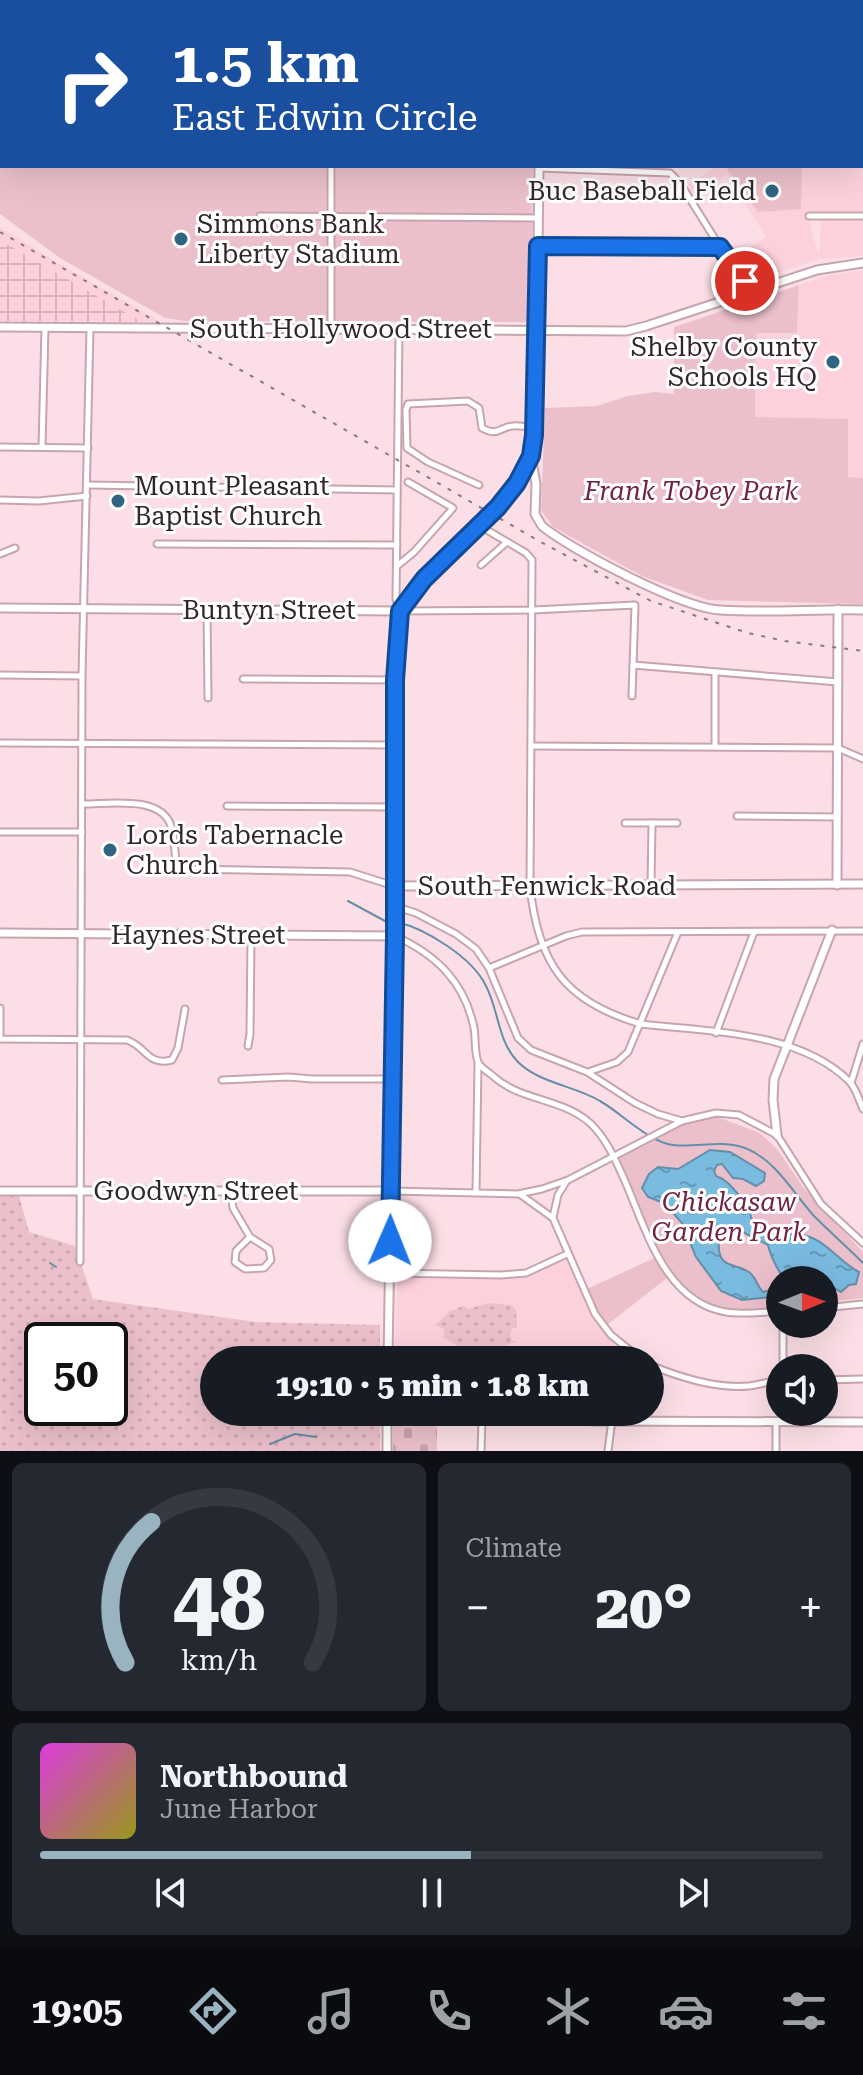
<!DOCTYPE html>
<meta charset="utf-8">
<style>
:root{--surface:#171b24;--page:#242831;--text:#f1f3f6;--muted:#9ea1a6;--line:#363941;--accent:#9ab3c1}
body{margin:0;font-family:"Roboto Serif",serif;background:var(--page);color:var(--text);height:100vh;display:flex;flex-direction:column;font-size:30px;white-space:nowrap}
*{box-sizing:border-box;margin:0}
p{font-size:26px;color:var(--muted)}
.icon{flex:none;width:44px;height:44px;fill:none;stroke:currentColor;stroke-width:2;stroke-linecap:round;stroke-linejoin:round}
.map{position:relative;height:1451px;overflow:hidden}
.sheet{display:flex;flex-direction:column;gap:12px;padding:12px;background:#0d0f14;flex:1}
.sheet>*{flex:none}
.top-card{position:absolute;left:0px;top:0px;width:864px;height:168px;box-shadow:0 8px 32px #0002;background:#1a4fa0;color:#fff;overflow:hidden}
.needle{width:52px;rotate:89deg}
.controls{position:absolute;left:766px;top:1266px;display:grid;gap:16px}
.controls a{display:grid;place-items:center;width:72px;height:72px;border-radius:50%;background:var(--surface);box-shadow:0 8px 32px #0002;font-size:40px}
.speed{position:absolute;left:24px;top:1322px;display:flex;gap:16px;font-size:40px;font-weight:700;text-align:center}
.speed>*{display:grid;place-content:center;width:104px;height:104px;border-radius:50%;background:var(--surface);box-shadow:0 8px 32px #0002;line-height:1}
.speed .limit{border:4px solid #111;border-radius:12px;background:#fff;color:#111}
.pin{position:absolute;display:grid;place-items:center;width:68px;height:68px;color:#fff;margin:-34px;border:4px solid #fff;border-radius:50%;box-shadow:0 2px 8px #0007}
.me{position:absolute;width:88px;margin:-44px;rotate:1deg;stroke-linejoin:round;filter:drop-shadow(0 0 6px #0008)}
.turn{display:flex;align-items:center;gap:28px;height:168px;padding:0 40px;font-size:36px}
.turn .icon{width:104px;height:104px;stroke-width:2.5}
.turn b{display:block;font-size:56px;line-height:68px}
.big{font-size:60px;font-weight:800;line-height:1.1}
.sheet .tile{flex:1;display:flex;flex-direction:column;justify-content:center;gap:12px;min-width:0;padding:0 28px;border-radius:12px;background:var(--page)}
.sheet .dial{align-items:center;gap:0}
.dial svg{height:208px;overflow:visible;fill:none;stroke:var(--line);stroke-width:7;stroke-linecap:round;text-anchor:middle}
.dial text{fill:var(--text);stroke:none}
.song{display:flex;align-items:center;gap:24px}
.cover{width:96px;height:96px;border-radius:12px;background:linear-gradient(135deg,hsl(300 70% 55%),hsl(60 70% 35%))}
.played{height:8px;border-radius:4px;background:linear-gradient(90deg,var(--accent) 55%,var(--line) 55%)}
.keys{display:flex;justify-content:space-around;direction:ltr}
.heat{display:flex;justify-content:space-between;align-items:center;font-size:44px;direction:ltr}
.sheet .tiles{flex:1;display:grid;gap:12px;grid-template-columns:1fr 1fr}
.tile:last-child{grid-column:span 2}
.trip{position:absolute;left:200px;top:1346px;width:464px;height:80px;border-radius:40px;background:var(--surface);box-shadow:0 8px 32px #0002;font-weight:800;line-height:80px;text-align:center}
.dock{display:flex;height:128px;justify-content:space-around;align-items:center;background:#090b0e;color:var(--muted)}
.dock .icon{width:56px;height:56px}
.dock .on{color:var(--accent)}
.dock b{font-size:36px;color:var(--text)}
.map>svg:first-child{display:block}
.built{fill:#fdd1dc}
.industrial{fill:url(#industrial-grid)}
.grass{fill:url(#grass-dots);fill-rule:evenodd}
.cemetery{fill:url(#cemetery-stones)}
.green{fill:#ecc0cb}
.water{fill:url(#water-ripples);stroke:#658ea9;stroke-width:2}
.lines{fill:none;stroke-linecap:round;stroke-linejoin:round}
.stream{stroke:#658ea9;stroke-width:2}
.minor-casing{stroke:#c7a5ad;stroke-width:9}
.tertiary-casing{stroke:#c7a5ad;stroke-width:11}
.secondary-casing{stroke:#c7a5ad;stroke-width:11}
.minor{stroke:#fff;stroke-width:5}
.tertiary{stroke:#fff;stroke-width:7}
.secondary{stroke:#fff;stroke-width:7}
.rail{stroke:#8d787d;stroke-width:2;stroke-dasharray:4 8;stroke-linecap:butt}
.route-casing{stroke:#114b97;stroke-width:20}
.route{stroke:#1a73e8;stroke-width:14}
.poi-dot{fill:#306481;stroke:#fff;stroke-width:3}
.labels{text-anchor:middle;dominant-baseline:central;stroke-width:6;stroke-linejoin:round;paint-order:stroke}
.poi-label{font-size:26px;fill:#332629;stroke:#fff;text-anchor:start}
.street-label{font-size:26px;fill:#332629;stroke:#fff}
.park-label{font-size:26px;font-style:italic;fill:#732341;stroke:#fff}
</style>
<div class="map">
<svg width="863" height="1451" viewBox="0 0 863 1451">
<defs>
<pattern id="industrial-grid" width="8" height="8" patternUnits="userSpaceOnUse" patternTransform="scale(2)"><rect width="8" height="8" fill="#fdd1dc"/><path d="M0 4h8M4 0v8" fill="none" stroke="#d9b3bd"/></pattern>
<pattern id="grass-dots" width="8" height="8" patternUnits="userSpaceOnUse" patternTransform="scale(2)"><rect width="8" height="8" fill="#ecc0cb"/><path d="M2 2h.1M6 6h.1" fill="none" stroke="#cba5ae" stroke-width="1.8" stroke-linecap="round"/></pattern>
<pattern id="cemetery-stones" width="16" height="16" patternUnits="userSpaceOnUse" patternTransform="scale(2)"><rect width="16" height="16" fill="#ecc0cb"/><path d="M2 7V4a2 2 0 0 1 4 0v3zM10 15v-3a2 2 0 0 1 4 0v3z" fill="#cba5ae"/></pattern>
<pattern id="water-ripples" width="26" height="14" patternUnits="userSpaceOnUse" patternTransform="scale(2)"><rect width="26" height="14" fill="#7abbe0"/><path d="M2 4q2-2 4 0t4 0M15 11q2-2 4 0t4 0" fill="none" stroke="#6598b6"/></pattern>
</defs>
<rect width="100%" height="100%" fill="#fcdfe6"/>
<g class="built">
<path d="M 549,0 L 863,0 L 863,211 L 806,211 L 819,256 L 821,218 L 863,219 L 863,256 L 820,259 L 750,281 L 735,256 L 766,237 L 727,175 L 695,195 L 688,184 L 718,166 L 862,166 L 862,2 L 549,2 Z"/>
<path d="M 0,227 L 53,260 L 160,321 L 142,322 L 0,240 Z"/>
<path d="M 863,271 L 863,478 L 848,478 L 755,417 L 756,332 L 797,333 L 799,285 L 830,275 Z"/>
<path d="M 565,1259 L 590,1310 L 607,1334 L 629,1355 L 629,1360 L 394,1360 L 398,1276 L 532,1273 Z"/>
<path d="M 440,1412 L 610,1412 L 606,1416 Z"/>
</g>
<path class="industrial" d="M 0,240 L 102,299 L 142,322 L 0,321 Z"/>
<g class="grass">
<path d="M 0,1196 L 19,1196 L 29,1232 L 75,1246 L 93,1299 L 256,1322 L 380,1325 L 380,1360 L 214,1360 L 214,1412 L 380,1412 L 380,1451 L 0,1451 ZM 42,1340 L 110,1340 L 110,1408 L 42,1408 Z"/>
<path d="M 488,1303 L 511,1305 L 516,1310 L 517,1328 L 512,1328 L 510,1334 L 512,1341 L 516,1341 L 493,1351 L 472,1352 L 456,1360 L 456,1357 L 467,1351 L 444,1338 L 444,1329 L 435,1325 L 450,1311 L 464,1306 L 468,1309 Z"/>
</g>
<path class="cemetery" d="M 397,1416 L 437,1418 L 437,1451 L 393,1451 L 393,1419 Z"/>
<g class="green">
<path d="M 0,0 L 535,0 L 2,2 L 2,166 L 533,166 L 531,317 L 525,322 L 185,321 L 165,318 L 60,258 L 0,214 Z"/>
<path d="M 725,166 L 802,166 L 801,209 L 758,212 Z"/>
<path d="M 799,285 L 797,333 L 756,333 L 755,417 L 848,419 L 848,477 L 863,478 L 863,604 L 708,600 L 642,576 L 553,527 L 541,510 L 545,408 L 597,406 L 628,396 L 655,392 L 674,394 L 674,327 Z"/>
<path d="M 715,1116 L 760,1133 L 778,1150 L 803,1187 L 863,1252 L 863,1298 L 824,1302 L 824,1280 L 780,1280 L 780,1307 C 764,1309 746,1313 730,1310 C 664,1300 642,1214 619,1161 L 620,1157 L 684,1123 Z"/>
<path d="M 656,1257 L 667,1278 L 607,1325 L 585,1290 Z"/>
</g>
<path class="water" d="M 710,1150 L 730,1152 L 765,1173 L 764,1181 L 756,1186 L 743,1179 L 733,1178 L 722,1164 L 717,1165 L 714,1171 L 716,1176 C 731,1181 736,1195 750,1205 C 750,1215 750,1221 758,1227 C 772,1237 787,1232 803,1235 C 827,1240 840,1263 859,1272 L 856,1284 L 849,1285 L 841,1292 L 834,1288 L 824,1292 L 824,1280 L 812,1280 L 809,1276 C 798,1273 795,1280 785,1280 C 779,1273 770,1255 768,1245 L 737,1229 L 728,1230 L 719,1240 C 716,1274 740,1260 752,1275 C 756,1279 758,1287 763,1292 L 780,1287 L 780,1296 L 742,1300 L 721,1291 L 696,1257 L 682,1223 L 664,1203 L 648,1197 L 642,1188 L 649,1174 L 658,1167 L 678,1169 Z"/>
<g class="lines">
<g class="stream">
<path d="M 348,901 L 385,921 L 391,922"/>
<path d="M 397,922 C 426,929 471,957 485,984 C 499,1009 497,1041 518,1062 C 539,1083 575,1086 600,1101 C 620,1112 650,1143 673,1145 C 697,1148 721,1139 745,1148 C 775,1159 794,1194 814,1216 C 830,1232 847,1247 863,1263"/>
<path d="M 50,1263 L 56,1267"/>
<path d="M 270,1444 L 295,1434 L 316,1437"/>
</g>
<defs>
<g id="minor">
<path d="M 443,0 L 443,2"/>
<path d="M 46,2 L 46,0"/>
<path d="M 145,2 L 145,0"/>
<path d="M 201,2 L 201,0"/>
<path d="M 330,2 L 330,0"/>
<path d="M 0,6 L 2,8"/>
<path d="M 862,144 L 863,144"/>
<path d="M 331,166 L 331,329"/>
<path d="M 539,168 L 670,173 L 680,183 L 720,247 L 745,281"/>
<path d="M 260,216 L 538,218"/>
<path d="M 809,216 L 863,216"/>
<path d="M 538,246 L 719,247"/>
<path d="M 399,331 L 396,599 L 400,611 L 533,610 L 635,605 L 632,696"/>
<path d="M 0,447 L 88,448"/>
<path d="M 42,447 L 45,328"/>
<path d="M 88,485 L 397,490"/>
<path d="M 479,485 L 428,462 L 407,448 L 406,410 L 408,404 L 468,401 L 479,408 L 482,428 C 499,437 499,427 513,426 C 519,425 527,427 533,428"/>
<path d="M 0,500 L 39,501 L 87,496"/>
<path d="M 480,526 L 526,553 L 532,560 L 530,886 C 538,964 565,1002 641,1024 C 709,1032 798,1031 849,1081 C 856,1088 859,1100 863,1109"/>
<path d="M 157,544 L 397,545"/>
<path d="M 0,554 L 15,548"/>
<path d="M 481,565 L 507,542"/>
<path d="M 397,566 L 414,552 L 453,508 L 408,482"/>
<path d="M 207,610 L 208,698"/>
<path d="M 633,665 L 838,682"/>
<path d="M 0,675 L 82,676"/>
<path d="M 243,679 L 395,680"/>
<path d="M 0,743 L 394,745"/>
<path d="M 715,745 L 715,673"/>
<path d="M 531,746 L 838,748 L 863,759"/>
<path d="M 84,804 C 109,804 161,795 171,826 C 175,838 174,852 177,865 L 190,869 L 350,872 L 394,886"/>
<path d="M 227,806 L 394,807"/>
<path d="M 737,816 L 837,817"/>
<path d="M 625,823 L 677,823"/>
<path d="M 0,832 L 82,832"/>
<path d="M 651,886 L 652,823"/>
<path d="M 394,906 L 416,913 L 456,934 L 476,949 L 489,968 L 518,1038 L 531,1050 L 587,1072 L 635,1103 L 658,1114 L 682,1121 L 716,1113 L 739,1115 L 777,1135 L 821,1204 L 863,1243"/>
<path d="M 395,936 C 437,955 465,983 474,1028 C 476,1038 474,1056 479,1064 C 482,1068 489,1073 493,1076 C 520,1101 562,1098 590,1123 C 606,1138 615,1159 624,1179 C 646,1228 664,1302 726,1312 C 743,1315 762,1312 780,1311"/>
<path d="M 489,968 L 566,936 L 582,932 L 863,931"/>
<path d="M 0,1008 L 0,1039 L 127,1040 C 147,1047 147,1066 172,1060 L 178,1048 L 185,1009"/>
<path d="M 716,1033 L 754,932"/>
<path d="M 248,1046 L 250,1034 L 251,936"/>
<path d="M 588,1072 L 617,1062 L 628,1052 L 678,932"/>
<path d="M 222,1080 L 289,1077 L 312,1079 L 392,1079"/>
<path d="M 851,1083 L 863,1044"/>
<path d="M 392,1191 L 518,1194 L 542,1189 L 568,1180 L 682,1121"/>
<path d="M 476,1192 L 478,1064"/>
<path d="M 231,1193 L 233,1208 L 250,1237 L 269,1249 L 271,1260 L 264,1268 L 245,1269 L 235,1262 L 236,1251 L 250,1237"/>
<path d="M 521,1195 L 553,1218 L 595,1314 L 611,1335 L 642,1360"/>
<path d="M 553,1217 L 558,1195 L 566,1182"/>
<path d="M 80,1262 L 82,676 L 90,328"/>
<path d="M 390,1273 L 501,1275 L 526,1273 L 567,1254"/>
<path d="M 824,1308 L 863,1304"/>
<path d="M 650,1365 C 679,1377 717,1389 749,1386 C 759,1385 770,1381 780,1380"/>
<path d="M 783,1368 L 783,1324"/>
<path d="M 824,1380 L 863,1379"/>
<path d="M 776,1422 L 776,1451"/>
<path d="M 481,1451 L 482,1418"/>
<path d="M 608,1451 L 613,1412"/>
</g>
<g id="tertiary">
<path d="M 531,456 L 536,484 L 535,514 L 542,526 C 573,551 682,608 720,610 C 767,613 816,609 863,610"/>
<path d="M 0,608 L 400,611"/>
<path d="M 837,885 L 838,609"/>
<path d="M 394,886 L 863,884"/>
<path d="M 0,933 L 395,936"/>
<path d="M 777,1135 L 773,1100 L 774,1079 L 832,930"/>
<path d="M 0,1191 L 392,1191"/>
<path d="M 387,1413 L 597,1421 L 863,1422"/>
</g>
<g id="secondary">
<path d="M 541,2 L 541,0"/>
<path d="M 0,327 L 626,331 L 646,326 L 817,270 L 863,263"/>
<path d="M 388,1360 L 395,936 L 394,807 L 396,636 L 400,611 L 409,596 L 498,507 L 517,483 L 531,456 L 537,329 L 539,166"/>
<path d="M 387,1451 L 387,1412"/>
</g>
</defs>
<use href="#minor" class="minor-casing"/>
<use href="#tertiary" class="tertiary-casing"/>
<use href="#secondary" class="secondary-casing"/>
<use href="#minor" class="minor"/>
<use href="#tertiary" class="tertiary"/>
<use href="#secondary" class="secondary"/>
<path class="rail" d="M 0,232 L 539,541 L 651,601 L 748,633 L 785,641 L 863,651"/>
</g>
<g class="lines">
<defs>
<path id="route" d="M 390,1241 L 395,936 L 395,680 L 400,611 L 424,579 L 498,507 L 517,483 L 531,456 L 534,435 L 538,246 L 720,247 L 745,281"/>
</defs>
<use href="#route" class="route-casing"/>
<use href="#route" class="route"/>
</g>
<g class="poi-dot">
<circle cx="772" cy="191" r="8"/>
<circle cx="181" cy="239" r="8"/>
<circle cx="833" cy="362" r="8"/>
<circle cx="118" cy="501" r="8"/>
<circle cx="110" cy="850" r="8"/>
</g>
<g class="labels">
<g class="poi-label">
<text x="756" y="191" text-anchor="end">Buc Baseball Field</text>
<text x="197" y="224">Simmons Bank<tspan x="197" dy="30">Liberty Stadium</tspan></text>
<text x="817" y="347" text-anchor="end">Shelby County<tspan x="817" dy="30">Schools HQ</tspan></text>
<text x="134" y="486">Mount Pleasant<tspan x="134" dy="30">Baptist Church</tspan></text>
<text x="126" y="835">Lords Tabernacle<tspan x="126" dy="30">Church</tspan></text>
</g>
<g class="street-label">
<text x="341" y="329">South Hollywood Street</text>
<text x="269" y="610">Buntyn Street</text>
<text x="547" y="886">South Fenwick Road</text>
<text x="198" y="935">Haynes Street</text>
<text x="196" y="1191">Goodwyn Street</text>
</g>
<g class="park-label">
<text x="691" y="491">Frank Tobey Park</text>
<text x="729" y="1202">Chickasaw<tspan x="729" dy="30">Garden Park</tspan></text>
</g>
</g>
</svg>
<div class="controls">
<a><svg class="needle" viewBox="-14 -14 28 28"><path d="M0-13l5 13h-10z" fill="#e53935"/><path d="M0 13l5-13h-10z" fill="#9ea1a6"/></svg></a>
<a><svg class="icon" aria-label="sound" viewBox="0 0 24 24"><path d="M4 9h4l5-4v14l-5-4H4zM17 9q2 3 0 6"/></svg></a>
</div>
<div class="speed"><div class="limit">50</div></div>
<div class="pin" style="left:745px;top:281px;background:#d93025"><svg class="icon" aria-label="arrive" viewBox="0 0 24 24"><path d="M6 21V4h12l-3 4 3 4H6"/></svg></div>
<svg class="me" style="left:390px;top:1241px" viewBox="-20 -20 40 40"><circle r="19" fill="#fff"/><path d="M0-13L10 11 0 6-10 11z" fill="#1a73e8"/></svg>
<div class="trip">19:10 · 5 min · 1.8 km</div>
<div class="top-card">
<div class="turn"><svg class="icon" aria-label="right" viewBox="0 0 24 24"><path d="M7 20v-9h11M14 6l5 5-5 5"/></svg><div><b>1.5 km</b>East Edwin Circle</div></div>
</div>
</div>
<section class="sheet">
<div class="tiles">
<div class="tile dial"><svg viewBox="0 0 100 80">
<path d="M14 69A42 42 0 1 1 86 69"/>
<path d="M14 69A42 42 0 0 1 24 15" stroke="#9ab3c1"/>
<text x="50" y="56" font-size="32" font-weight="700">48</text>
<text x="50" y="72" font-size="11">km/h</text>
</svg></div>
<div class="tile"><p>Climate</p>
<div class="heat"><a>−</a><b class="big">20°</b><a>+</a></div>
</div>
<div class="tile">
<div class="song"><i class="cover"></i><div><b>Northbound</b><p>June Harbor</p></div></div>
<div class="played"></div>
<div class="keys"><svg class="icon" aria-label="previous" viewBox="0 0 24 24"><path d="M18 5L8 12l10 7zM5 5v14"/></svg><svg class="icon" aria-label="pause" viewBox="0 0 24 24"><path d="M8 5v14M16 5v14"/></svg><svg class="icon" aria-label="next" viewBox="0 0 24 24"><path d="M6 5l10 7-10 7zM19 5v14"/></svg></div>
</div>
</div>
</section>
<nav class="dock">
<b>19:05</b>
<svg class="icon on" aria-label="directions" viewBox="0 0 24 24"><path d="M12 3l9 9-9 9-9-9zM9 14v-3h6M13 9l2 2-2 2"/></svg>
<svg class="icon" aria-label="music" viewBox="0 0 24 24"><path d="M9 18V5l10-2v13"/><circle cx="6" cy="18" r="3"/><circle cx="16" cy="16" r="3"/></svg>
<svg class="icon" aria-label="phone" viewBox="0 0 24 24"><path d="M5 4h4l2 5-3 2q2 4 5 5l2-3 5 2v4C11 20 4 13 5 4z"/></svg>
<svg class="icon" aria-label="climate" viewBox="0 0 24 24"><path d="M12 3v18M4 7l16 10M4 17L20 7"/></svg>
<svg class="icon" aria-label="car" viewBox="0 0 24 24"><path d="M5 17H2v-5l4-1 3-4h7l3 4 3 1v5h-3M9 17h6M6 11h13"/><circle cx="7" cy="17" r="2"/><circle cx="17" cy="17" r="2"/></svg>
<svg class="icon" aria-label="filters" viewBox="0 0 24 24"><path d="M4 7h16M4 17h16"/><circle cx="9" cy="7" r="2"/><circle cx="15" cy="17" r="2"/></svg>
</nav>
